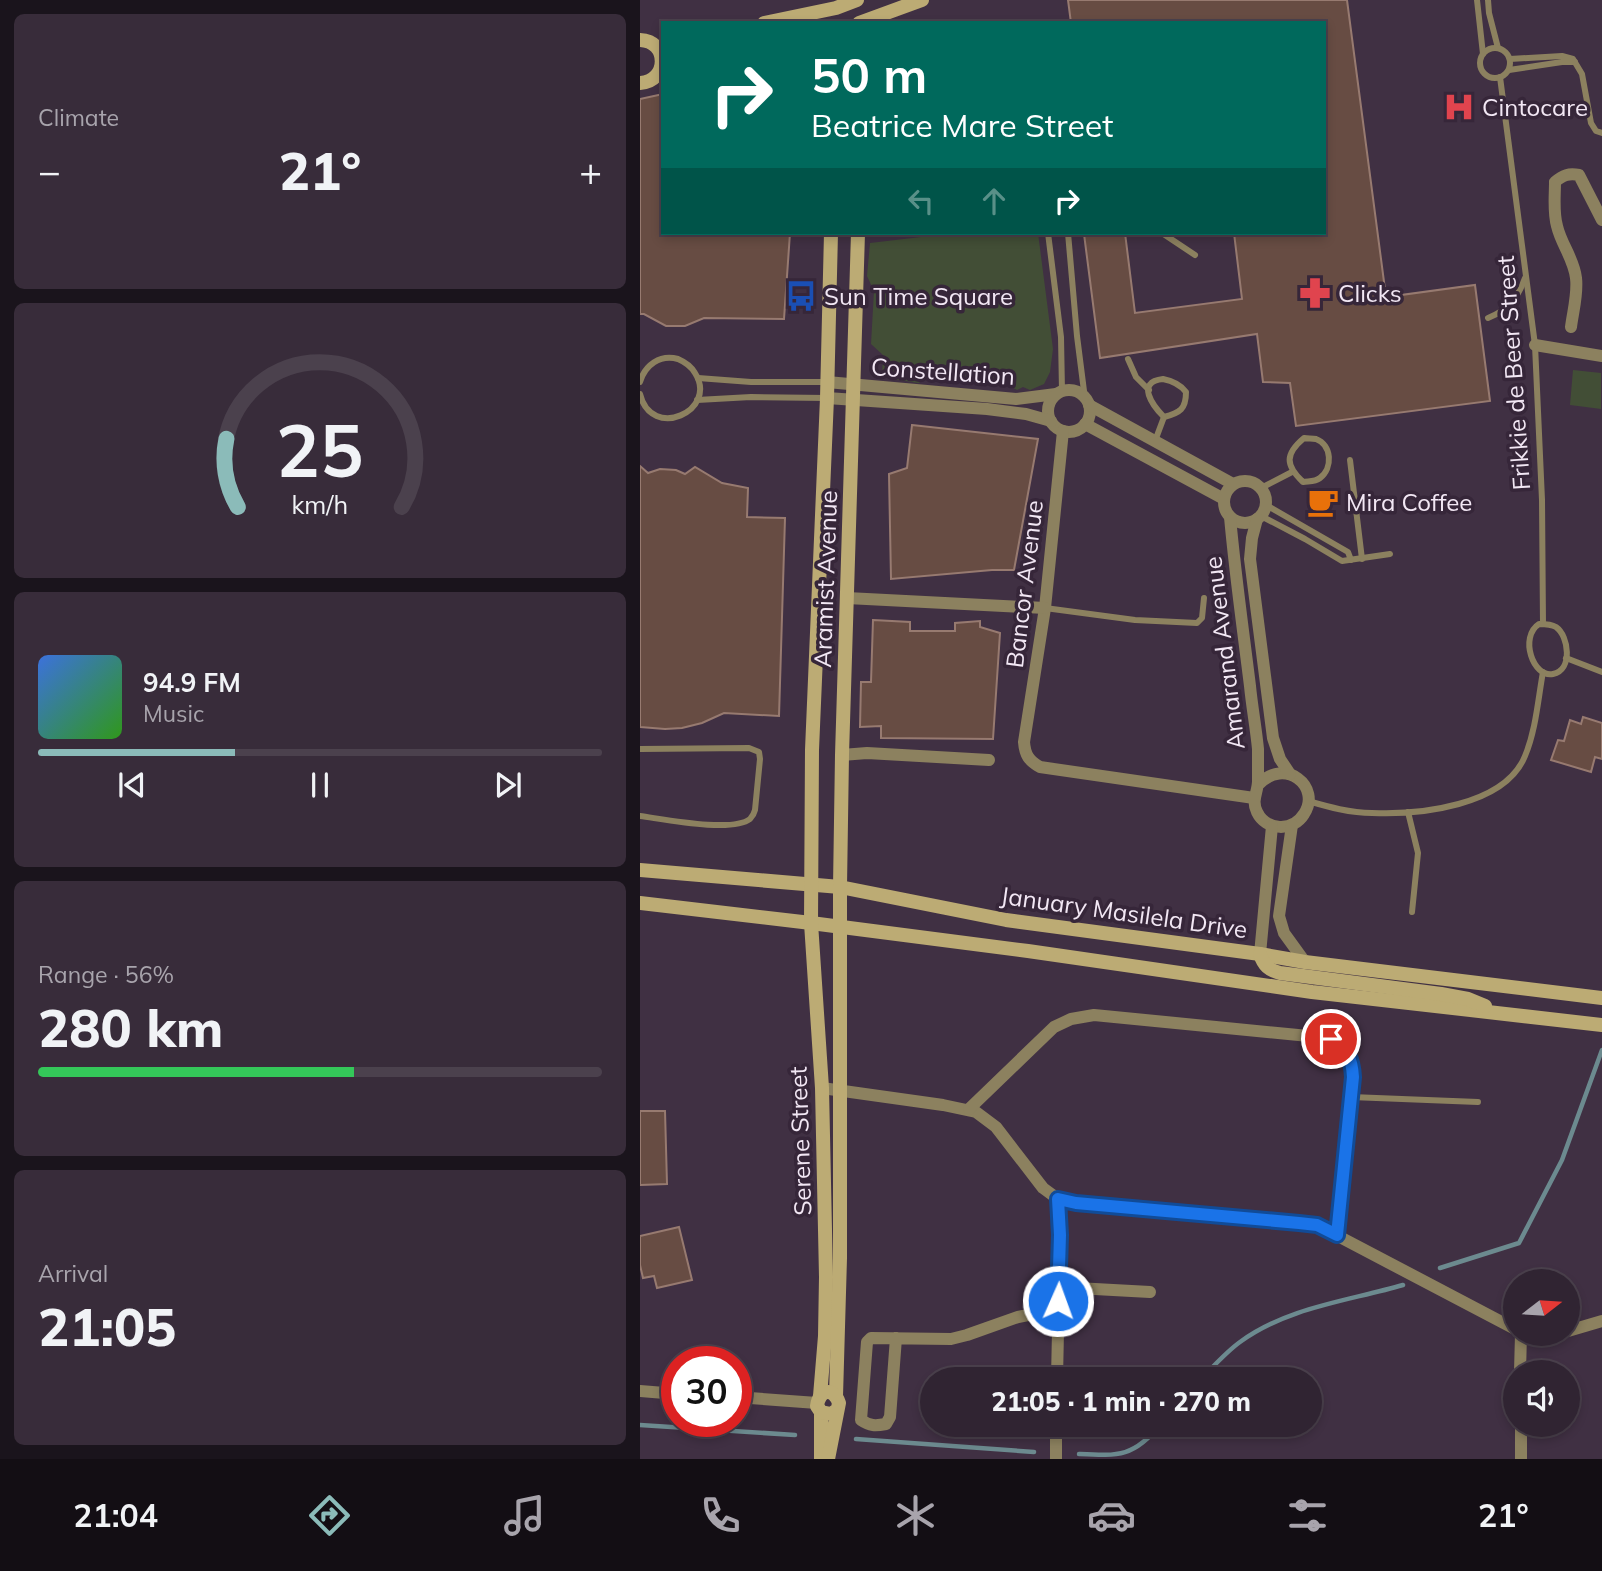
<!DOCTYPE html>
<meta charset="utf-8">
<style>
:root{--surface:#302432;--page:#382c3a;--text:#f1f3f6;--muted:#a8a4ac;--line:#4b414d;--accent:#8bbbb9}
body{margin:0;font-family:Mulish,sans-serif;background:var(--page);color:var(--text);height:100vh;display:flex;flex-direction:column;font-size:26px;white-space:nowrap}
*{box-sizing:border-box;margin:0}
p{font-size:23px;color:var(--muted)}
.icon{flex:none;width:38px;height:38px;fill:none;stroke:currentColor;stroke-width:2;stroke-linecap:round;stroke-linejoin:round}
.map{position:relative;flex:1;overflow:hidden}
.details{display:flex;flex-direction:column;gap:14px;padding:14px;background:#1a141c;width:640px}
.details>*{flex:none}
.guide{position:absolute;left:21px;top:21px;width:665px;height:214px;border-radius:0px;box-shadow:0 4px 10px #0003,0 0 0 2px var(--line);background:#00695c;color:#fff;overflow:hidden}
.needle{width:46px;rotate:73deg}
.fabs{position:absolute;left:863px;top:1269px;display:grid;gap:14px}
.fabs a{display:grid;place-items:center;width:77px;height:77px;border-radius:50%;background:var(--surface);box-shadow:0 4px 10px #0003,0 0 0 2px var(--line);font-size:35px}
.speed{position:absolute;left:21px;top:1346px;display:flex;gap:14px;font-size:35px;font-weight:700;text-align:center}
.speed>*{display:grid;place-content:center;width:91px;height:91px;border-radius:50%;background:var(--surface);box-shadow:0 4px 10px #0003,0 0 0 2px var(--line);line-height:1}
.speed .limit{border:10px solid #d22;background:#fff;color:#111}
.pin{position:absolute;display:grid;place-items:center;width:60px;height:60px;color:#fff;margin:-30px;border:4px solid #fff;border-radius:50%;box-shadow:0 2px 7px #0007}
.me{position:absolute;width:77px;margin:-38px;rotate:2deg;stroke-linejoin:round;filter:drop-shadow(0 0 5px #0008)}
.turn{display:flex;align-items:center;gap:24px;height:147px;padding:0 35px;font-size:32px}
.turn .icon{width:91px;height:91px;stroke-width:2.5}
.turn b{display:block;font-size:49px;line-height:60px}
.lanes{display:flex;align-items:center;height:66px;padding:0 35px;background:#0003;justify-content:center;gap:35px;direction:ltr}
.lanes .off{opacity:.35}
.big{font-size:52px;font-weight:800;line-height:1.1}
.details .widget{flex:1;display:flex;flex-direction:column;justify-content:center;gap:10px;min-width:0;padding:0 24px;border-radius:10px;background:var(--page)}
.details .dial{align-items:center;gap:0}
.dial svg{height:182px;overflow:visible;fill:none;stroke:var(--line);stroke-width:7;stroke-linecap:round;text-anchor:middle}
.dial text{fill:var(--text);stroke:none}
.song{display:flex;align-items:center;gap:21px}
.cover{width:84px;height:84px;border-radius:10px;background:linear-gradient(135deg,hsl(220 70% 55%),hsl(110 70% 35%))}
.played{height:7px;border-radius:4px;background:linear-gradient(90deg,var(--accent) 35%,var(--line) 35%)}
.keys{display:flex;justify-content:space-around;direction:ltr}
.heat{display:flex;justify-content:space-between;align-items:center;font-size:38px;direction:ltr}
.charge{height:10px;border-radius:5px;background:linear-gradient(90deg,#34c759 56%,var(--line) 0)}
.trip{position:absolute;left:280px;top:1367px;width:402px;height:70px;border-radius:35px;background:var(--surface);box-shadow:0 4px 10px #0003,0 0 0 2px var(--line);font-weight:800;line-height:70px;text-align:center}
.tab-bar{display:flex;height:112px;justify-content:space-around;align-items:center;background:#130e14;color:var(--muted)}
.tab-bar .icon{width:49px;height:49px}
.tab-bar .current{color:var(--accent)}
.tab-bar b{font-size:32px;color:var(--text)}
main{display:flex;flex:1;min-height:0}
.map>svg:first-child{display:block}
.green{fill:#424e36}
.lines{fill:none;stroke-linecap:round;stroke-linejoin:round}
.stream{stroke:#6c8a8f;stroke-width:4.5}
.building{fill:#674c43;stroke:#977a70;stroke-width:2}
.lane{stroke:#8c815f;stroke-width:6}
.street{stroke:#8c815f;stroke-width:12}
.secondary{stroke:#bcab74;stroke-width:14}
.route-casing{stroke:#114b97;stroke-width:18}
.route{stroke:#1a73e8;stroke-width:12}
.labels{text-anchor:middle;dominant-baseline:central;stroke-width:7;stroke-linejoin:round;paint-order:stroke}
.poi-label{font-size:24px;fill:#f2e7f4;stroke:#362639;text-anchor:start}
.street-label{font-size:24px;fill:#f2e7f4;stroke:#362639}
</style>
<main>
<section class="details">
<div class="widget"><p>Climate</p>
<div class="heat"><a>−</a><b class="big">21°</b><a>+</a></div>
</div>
<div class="widget dial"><svg viewBox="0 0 100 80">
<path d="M14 69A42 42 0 1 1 86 69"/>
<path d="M14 69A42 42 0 0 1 9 39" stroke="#8bbbb9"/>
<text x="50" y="56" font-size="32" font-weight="700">25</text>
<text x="50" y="72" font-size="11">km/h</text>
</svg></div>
<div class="widget">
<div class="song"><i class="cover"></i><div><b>94.9 FM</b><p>Music</p></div></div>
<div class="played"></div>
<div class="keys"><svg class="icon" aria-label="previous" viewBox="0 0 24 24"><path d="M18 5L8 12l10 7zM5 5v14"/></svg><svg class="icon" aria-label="pause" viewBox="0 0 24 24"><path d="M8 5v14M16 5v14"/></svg><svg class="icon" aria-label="next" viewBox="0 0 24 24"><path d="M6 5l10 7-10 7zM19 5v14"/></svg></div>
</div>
<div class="widget"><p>Range · 56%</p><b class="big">280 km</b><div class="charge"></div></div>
<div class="widget"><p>Arrival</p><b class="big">21:05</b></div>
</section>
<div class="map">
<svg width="962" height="1459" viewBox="0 0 962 1459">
<rect width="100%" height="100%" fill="#403043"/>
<g class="green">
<path d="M 315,233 L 398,233 L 413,349 L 410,372 L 404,384 L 390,390 L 383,387 L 377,390 L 368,385 L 294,377 L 278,383 L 242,377 L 243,355 L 231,344 L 234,291 L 227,276 L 230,243 Z"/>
<path d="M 933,370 L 961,373 L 961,409 L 930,405 Z"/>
</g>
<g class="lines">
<g class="stream">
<path d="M 800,1268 L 879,1243 L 922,1160 L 962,1050"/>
<path d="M 561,1379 C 573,1367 586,1352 600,1342 C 648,1307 708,1301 763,1285"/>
<path d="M 0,1425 L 155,1435"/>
<path d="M 216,1439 L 394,1452"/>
<path d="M 439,1454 C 479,1456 494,1457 521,1424"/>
</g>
</g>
<g class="building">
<path d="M 428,0 L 707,0 L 746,297 L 835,285 L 850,401 L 656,426 L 650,383 L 623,382 L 617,334 L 460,358 L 444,234 L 485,233 L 495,313 L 602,299 L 594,233 L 684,233 L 684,23 L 431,23 Z"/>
<path d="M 23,94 L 23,233 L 150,233 L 144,319 L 64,318 L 45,326 L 26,326 L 4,314 L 0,314 L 0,99 Z"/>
<path d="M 272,425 L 398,439 L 374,570 L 352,570 L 251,579 L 249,474 L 267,468 Z"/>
<path d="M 0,466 L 8,473 L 20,469 L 36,470 L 45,474 L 55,467 L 82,483 L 108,488 L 107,517 L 145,518 L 139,716 L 84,713 L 62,723 L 42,728 L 25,729 L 0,727 Z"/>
<path d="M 233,620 L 270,622 L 270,631 L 315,631 L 315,623 L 340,621 L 340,627 L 360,633 L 353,739 L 241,738 L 241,726 L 220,727 L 221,682 L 231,682 Z"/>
<path d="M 943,717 L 962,723 L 962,759 L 955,757 L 951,772 L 911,760 L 918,740 L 924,741 L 930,720 L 941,724 Z"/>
<path d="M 0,1111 L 25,1111 L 27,1184 L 0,1185 Z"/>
<path d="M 39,1227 L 52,1280 L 17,1288 L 14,1276 L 3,1278 L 0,1265 L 0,1236 Z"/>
</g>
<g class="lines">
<g class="lane">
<path d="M 837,0 L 843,54"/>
<path d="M 848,0 L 849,13 L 858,48"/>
<circle cx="855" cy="63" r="15"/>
<path d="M 870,59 L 922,56 L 933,59 L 942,74 L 951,123 L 956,131 L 962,133"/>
<path d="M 869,70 L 922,62 L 935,62"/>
<path d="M 860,77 L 895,345 L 902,500 L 903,624"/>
<path d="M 408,233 L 421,337 L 422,391"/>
<path d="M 428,233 L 437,336 L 445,399"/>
<path d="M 522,233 L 555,255"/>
<path d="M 848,318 C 868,310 878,298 885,278"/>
<path d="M 488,359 L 496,377 L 509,390"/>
<path d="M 58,378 L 111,382 L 185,382"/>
<path d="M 523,379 C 533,381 540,384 546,392 C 546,409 540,413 524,417 C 513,406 495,382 523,379 Z"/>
<path d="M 0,382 C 5,365 20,354 38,359 C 45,362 51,366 55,373 C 79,411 11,441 0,394"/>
<path d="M 57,400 L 111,397 L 187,398"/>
<path d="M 664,438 C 668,439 672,438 676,439 C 692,445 693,468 680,478 C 675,482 669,481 663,482 C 645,465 645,454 664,438 Z"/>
<path d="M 515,441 L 524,417"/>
<path d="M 710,460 L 722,559"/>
<path d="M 621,488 L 652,472"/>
<path d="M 626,505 L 708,552 L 711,560"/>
<path d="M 621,516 L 665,539 L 702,561 L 750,554"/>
<path d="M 405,608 L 495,620 L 557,623 L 562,618 L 564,598"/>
<path d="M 899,624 C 905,624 911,624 916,627 C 929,636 933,670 913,674 C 893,678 879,637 899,624 Z"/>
<path d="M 926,658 L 962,672"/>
<path d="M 0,749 L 109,748 L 119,752 L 120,759 L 115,810 C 114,814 113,816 110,819 C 92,833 23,819 0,816"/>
<path d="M 668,801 C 689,807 710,813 732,813 C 779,815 865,806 885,756 C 896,730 898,699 903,672"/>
<path d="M 768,812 L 778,853 L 772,912"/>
<path d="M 711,1097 L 838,1102"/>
</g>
<g class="street">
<path d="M 931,327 C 933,311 938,294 936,278 C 934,259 921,244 917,226 C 913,212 915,197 915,182 C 923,175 929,173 939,175 L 962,220"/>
<path d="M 895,345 L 962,356"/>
<path d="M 187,382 L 376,399 L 416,394"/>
<circle cx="429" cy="411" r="21"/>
<path d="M 187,398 L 347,409 L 386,414 L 411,421"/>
<path d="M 449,405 L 593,484"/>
<path d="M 445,424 L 584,499"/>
<path d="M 423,431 L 405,608 L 384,742 C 385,755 389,761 400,767 L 614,798"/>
<circle cx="605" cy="502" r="21"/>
<path d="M 590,517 C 595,573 603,629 610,686 C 612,707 616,728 618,749 C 618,760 618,771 618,781 C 618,792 611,800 617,812 C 626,831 653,832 664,814 C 682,787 645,756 618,785"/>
<path d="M 617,519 L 612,538 L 610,559 L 633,738 L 640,759 L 650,774"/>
<path d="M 207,598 L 405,608"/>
<path d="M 202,755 L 227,753 L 349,760"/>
<path d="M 652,825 L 639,916 L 644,933 L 665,962"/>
<path d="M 620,954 L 632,826"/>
<path d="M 182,1088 L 303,1105 L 336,1112 L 356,1127 L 403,1188 L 418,1199 L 436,1203 L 526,1210 L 677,1225 L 875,1329"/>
<path d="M 329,1109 L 414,1027 L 431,1019 L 454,1015 L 689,1038 C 706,1046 711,1058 713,1077 L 697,1235"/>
<path d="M 418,1287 L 510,1292"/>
<path d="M 928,1331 L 962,1321"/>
<path d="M 886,1334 L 902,1336 L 916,1334"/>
<path d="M 256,1338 L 250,1417 L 246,1424 C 235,1426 230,1426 221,1420 L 227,1342 L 231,1338 L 311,1339 L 327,1335 L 378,1317 L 398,1313 L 418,1316"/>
<path d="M 880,1372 L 881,1334"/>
<path d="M 417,1379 L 420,1235 L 418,1199"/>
<path d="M 0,1391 L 37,1394"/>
<path d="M 96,1397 L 177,1403"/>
<path d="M 881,1424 L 881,1459"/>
<path d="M 416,1459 L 416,1424"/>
</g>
<g class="secondary">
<path d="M 124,23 L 196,8 L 217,0"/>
<path d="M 219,23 L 282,0"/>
<path d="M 0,40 C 29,41 29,81 0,83"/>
<path d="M 0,870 L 200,887 L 366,920 L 620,954 L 665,962 L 962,998"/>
<path d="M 0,903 L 171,923 L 388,951 L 672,992 L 962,1025"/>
<path d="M 620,954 C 624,966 629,970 640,973 L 801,994 L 828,999 L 845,1006"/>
<path d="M 180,1396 L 185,1336 L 186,1277 L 182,1088 L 171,923 L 172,750 L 187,398 L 191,233"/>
<path d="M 196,1396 L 200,1258 L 200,887 L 202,755 L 218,233"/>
<path d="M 181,1412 L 181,1459"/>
<path d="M 188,1459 L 199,1403 C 194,1387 179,1389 177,1406 L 181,1412 L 191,1414 L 197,1410"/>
</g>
</g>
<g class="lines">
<defs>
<path id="route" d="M 418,1301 L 420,1235 L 418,1199 L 436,1203 L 659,1223 L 677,1225 L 697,1235 L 713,1077 C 712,1059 707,1047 691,1039"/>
</defs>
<use href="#route" class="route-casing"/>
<use href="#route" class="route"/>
</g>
<defs>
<symbol id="hospital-bare" viewBox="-9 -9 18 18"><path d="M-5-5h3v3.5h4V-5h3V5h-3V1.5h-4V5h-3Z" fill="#e0444e" stroke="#362639" stroke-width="2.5" paint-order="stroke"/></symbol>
<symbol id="pharmacy-bare" viewBox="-9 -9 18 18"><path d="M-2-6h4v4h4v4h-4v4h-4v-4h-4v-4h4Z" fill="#e0444e" stroke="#362639" stroke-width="2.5" paint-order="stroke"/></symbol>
<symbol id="bus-bare" viewBox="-9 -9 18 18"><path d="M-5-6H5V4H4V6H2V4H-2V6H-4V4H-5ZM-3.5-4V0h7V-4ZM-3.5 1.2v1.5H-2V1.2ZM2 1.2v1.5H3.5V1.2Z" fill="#1a4fb4" stroke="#362639" stroke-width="2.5" paint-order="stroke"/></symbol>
<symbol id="cafe-bare" viewBox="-9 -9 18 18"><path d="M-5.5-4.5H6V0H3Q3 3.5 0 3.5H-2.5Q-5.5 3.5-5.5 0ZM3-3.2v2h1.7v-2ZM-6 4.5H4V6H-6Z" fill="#e8710a" stroke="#362639" stroke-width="2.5" paint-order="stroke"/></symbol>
</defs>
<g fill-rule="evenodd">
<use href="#hospital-bare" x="797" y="85" width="44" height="44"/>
<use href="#pharmacy-bare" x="653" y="271" width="44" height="44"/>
<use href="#bus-bare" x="139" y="274" width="44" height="44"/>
<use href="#cafe-bare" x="661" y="480" width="44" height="44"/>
</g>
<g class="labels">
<g class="poi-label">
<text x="842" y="107">Cintocare</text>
<text x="698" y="293">Clicks</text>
<text x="184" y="296">Sun Time Square</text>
<text x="706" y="502">Mira Coffee</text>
</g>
<g class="street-label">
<text transform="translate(303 371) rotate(4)">Constellation</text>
<text transform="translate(873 373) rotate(-94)">Frikkie de Beer Street</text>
<text transform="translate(185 579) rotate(-88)">Aramist Avenue</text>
<text transform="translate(384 584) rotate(-83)">Bancor Avenue</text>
<text transform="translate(584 653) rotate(-97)">Amarand Avenue</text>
<text transform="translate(484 912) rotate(8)">January Masilela Drive</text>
<text transform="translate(160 1141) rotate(-92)">Serene Street</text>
</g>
</g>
</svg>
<div class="fabs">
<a><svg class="needle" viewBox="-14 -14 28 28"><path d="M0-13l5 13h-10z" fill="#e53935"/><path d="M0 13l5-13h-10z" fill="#a8a4ac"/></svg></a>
<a><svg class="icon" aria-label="sound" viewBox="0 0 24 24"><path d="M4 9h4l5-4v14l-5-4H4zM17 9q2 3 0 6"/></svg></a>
</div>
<div class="speed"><div class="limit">30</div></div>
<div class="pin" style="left:691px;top:1039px;background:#d93025"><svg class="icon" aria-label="arrive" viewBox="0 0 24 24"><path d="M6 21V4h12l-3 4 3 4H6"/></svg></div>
<svg class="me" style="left:418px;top:1301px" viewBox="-20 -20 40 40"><circle r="17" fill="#1a73e8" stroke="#fff" stroke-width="3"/><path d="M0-11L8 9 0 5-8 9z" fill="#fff"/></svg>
<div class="trip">21:05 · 1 min · 270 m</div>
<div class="guide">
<div class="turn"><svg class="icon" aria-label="right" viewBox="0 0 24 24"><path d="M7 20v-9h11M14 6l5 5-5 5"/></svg><div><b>50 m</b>Beatrice Mare Street</div></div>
<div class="lanes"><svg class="icon off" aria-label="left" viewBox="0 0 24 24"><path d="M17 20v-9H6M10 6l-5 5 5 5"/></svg><svg class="icon off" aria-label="ahead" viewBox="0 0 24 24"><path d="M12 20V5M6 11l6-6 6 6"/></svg><svg class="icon" aria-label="right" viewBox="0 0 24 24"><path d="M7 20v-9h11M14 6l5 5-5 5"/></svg></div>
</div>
</div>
</main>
<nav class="tab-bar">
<b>21:04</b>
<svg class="icon current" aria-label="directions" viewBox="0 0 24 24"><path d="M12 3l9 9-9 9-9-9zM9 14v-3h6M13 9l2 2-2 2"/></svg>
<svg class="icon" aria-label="music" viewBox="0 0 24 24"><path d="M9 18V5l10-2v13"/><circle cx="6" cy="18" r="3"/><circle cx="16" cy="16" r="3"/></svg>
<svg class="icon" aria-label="phone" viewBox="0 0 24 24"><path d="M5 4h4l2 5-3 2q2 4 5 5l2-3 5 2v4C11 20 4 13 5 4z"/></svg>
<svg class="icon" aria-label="climate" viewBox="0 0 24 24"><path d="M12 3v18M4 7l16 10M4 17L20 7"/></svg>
<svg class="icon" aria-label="car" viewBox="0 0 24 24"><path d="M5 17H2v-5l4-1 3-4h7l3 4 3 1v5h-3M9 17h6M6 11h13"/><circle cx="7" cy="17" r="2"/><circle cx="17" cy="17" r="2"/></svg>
<svg class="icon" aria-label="filters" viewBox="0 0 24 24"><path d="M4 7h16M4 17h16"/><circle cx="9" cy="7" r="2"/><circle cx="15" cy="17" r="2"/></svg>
<b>21°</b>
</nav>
